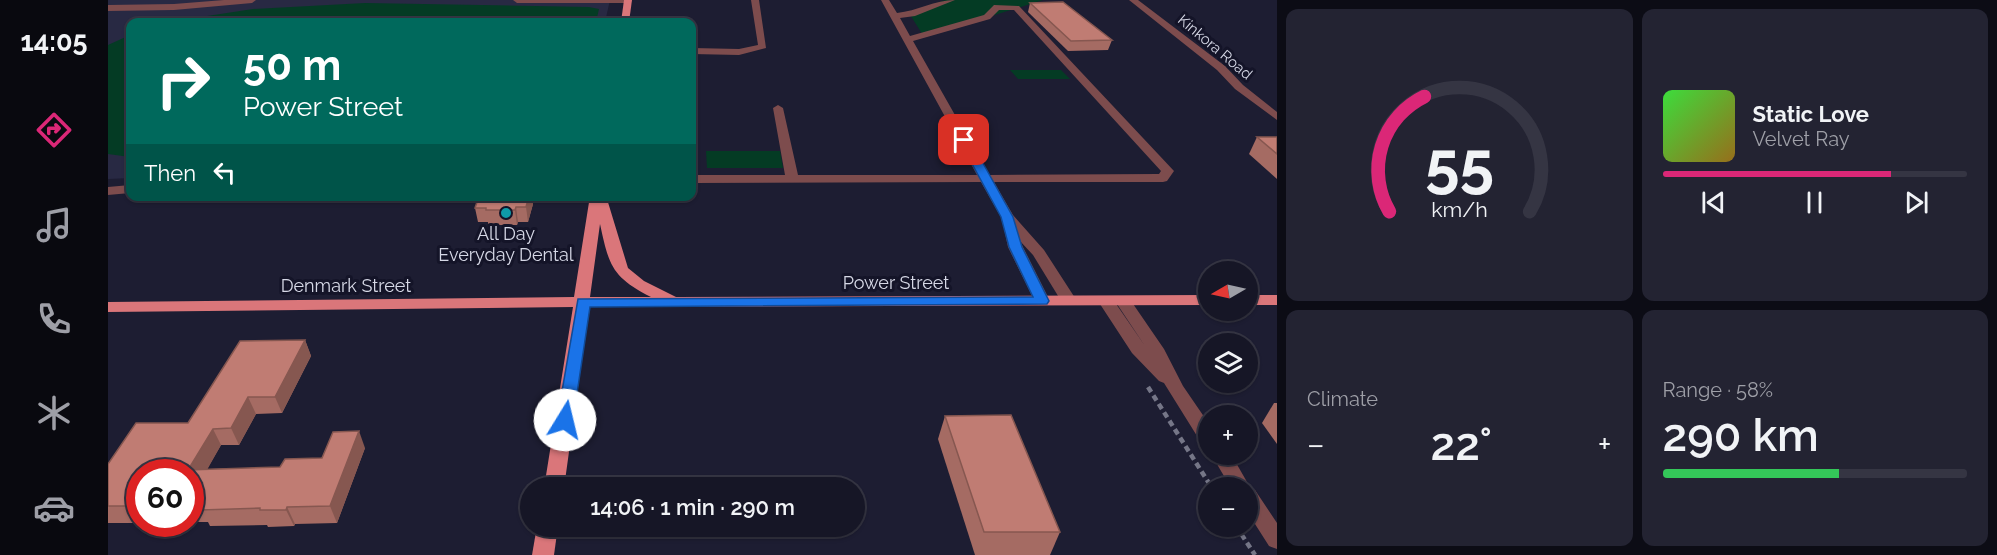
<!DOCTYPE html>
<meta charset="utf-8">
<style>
:root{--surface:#161626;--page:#232332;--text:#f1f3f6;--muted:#9e9fa7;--line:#353543;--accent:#db2777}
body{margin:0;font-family:Raleway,sans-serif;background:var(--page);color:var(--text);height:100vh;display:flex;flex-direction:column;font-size:22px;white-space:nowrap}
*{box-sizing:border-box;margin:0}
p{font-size:20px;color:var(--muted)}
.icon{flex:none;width:33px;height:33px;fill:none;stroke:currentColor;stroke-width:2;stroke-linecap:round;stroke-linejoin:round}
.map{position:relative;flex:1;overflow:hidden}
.panel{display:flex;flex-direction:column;gap:9px;padding:9px;background:#0c0c15;width:720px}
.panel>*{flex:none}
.top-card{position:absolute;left:18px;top:18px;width:570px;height:183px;border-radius:12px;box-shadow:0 2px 4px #0004,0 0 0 2px var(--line);background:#00695c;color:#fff;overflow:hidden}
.needle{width:39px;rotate:261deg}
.tools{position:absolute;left:1090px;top:261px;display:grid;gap:12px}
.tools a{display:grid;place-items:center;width:60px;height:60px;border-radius:50%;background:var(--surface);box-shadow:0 2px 4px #0004,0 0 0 2px var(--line);font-size:30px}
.speed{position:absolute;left:18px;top:459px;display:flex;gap:12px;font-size:30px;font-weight:700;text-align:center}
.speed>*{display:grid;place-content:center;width:78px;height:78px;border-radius:50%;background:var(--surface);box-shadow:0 2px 4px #0004,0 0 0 2px var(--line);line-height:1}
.speed .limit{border:9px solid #d22;background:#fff;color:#111}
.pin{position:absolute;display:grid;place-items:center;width:51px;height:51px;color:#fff;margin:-26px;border-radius:12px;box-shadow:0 3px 9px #0006}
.me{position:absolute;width:66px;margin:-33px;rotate:9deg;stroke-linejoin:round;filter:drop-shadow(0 0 4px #0008)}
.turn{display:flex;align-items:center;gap:21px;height:126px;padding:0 18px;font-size:27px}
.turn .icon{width:78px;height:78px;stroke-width:2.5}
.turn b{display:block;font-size:42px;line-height:51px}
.then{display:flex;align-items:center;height:57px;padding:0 18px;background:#0003;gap:12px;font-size:22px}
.big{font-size:45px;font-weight:600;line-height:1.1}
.panel .tile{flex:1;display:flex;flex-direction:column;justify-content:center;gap:9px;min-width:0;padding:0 21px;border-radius:12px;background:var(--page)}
.panel .dial{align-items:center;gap:0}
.dial svg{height:156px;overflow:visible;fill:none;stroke:var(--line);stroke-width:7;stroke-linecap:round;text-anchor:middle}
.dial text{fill:var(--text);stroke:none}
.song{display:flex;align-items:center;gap:18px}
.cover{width:72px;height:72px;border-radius:9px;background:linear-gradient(135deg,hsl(120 70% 55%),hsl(40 70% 35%))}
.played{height:6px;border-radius:3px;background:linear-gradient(90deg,var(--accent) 75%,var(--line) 75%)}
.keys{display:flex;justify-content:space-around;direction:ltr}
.heat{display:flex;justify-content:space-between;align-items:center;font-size:33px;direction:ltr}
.charge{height:9px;border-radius:4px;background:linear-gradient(90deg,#34c759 58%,var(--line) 0)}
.panel .tiles{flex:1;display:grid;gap:9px;grid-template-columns:repeat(2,1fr)}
.trip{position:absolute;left:412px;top:477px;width:345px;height:60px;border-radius:30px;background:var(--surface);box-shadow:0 2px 4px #0004,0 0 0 2px var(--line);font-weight:600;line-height:60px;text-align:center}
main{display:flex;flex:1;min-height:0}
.tab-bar{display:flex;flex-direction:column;width:108px;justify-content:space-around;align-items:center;background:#09090f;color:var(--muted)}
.tab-bar .icon{width:42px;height:42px}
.tab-bar .current{color:var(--accent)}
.tab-bar b{font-size:27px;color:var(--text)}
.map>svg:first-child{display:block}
.built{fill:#282943}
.green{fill:#043b24}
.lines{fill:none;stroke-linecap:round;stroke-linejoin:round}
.path{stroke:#757687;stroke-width:4.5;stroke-dasharray:6 4;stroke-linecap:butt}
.minor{fill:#7d4c4d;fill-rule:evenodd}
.major{fill:#da767a;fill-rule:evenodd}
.wall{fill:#a56b63}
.shaded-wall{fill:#865750}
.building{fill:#c07c73;stroke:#865750;stroke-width:1.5}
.route{fill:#1a73e8;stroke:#114b97;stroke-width:1.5}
.culture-dot{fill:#0f9aa8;stroke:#141428;stroke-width:2}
.labels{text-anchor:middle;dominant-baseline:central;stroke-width:6;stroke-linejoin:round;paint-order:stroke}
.far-street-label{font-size:15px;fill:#d6d8e6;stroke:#141428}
.poi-label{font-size:18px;fill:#d6d8e6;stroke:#141428}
.street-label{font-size:18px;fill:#d6d8e6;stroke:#141428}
</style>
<main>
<nav class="tab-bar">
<b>14:05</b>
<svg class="icon current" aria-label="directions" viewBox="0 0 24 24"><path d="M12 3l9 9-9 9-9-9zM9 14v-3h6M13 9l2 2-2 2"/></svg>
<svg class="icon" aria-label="music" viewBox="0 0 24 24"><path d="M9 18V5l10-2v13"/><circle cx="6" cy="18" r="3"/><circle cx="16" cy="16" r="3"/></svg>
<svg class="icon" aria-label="phone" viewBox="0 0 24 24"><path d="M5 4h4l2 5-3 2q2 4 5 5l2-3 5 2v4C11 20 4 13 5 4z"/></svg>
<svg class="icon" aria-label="climate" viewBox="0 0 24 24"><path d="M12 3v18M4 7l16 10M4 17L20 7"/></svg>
<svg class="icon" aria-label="car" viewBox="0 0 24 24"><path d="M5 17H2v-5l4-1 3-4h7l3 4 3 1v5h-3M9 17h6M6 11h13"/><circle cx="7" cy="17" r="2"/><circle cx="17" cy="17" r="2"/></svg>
</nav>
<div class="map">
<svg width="1169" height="555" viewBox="0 0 1169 555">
<rect width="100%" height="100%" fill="#1d1d32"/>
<path class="built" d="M 0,0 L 502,0 L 497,22 L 22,22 L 22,178 L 0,179 Z"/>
<g class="green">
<path d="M 837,0 L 935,0 L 816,37 L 801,13 Z"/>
<path d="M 257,3 L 481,7 L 491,9 L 488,22 L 60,22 L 145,9 Z"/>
<path d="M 22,35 L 22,157 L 0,154 L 0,45 Z"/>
<path d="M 902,70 L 953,70 L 962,79 L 910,79 Z"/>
<path d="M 598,151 L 672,151 L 675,168 L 599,168 Z"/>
</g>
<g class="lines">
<g class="path">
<path d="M 1040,387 L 1104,488"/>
<path d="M 1128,526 L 1147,555"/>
</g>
<g class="minor">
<path d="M 116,0 L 148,0 L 144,3 L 66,10 L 0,11 L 0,5 L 66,4 Z"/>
<path d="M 405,0 L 524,0 L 520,3 L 409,3 Z"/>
<path d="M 643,0 L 651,0 L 658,48 L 631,55 L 584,54 L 584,48 L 631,49 L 650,45 Z"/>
<path d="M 773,0 L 781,0 L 789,13 C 809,11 827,0 847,0 L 807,16 L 792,18 L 802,36 L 876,15 L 886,5 L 911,6 L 1066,171 L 1059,181 L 1055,182 L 886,182 L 905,215 L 936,250 L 969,301 L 967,304 L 955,304 L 925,255 L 912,241 L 942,301 L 940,304 L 928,304 L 900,247 L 894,219 L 873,182 L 584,183 L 584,175 L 677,175 L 665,108 L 670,105 L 675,108 L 690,175 L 869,175 ZM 891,10 L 906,10 L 1053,171 L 1051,174 L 881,175 L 805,41 L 882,19 Z"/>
<path d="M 1021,0 L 1030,0 L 1117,66 L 1135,85 L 1169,112 L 1169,120 L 1127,89 L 1109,70 Z"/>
<path d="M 22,185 L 22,193 L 0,195 L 0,187 Z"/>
<path d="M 998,296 L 1004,298 L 1037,346 L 1007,301 L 1009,298 L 1021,298 L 1056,349 L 1075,386 L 1101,424 L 1101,446 L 1094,444 L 1056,383 L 1051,381 L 1024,353 L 990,301 Z"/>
<path d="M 1103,454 L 1123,454 L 1143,489 L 1147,490 L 1169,523 L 1169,549 L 1161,546 L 1140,513 L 1140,488 L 1123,488 Z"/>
</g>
<g class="major">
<path d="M 516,0 L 524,0 L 521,22 L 513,22 Z"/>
<path d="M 482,196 L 497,196 L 499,199 L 520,268 L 536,281 L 568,297 L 1101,295 L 1101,305 L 481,307 L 456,488 L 436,488 L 465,307 L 0,312 L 0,302 L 466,297 ZM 492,224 C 501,266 504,277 543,297 L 482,297 Z"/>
<rect x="1140" y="295" width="29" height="10"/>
<path d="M 429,526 L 450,526 L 446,555 L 424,555 Z"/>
</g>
</g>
<g class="wall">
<path d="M 922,3 L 1004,40 L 1000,50 L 960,51 L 920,12 Z"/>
<path d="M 1149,137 L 1169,137 L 1169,179 L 1141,154 Z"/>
<path d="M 371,196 L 424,196 L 425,204 L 420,222 L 410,222 L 409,225 L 380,225 L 380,222 L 370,222 L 367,208 Z"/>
<path d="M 197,340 L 203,356 L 174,413 L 148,414 L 131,445 L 113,445 L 99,469 L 172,467 L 257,448 L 229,523 L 187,524 L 186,526 L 160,527 L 159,525 L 102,526 L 100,522 L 82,522 L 82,472 L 32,472 L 32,523 L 0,523 L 0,464 L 80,423 Z"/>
<path d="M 1166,403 L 1169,403 L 1169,444 L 1154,423 Z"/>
<path d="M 837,416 L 952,532 L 942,555 L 867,555 L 830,439 Z"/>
</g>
<g class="shaded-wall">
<path d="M 421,196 L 424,196 L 425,204 L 420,222 L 418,207 Z"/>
<path d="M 408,207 L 410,222 L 409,225 L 407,210 Z"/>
<path d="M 197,340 L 203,356 L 174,413 L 167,397 Z"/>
<path d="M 140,397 L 148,414 L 131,445 L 123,428 Z"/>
<path d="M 105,429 L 113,445 L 90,486 L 80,470 Z"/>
<path d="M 251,431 L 257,448 L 229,523 L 222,506 Z"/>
<path d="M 179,507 L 187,524 L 186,526 L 178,510 Z"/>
</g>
<g class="building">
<path d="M 955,2 L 1004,40 L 963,41 L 922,3 Z"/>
<path d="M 1149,137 L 1169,137 L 1169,154 Z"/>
<path d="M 371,196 L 421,196 L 418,207 L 408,207 L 407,210 L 378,210 L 378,208 L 367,208 Z"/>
<path d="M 197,340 L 167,397 L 140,397 L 123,428 L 105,429 L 80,470 L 172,467 L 177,459 L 214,458 L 225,432 L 251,431 L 222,506 L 179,507 L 178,510 L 152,510 L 152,508 L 93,510 L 95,505 L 82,505 L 82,472 L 32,472 L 32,506 L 0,506 L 0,464 L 28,423 L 80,423 L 132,341 Z"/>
<path d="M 903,415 L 952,532 L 876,532 L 837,416 Z"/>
</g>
<path class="route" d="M 856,137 L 862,140 L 905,217 L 914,247 L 941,301 L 939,304 L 482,307 L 465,420 L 463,424 L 457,426 L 451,424 L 449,420 L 470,299 L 925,297 L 901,247 L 893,217 L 851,140 Z"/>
<circle class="culture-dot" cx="398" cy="213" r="6"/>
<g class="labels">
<g class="far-street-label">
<text transform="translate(1107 47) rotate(40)">Kinkora Road</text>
</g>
<g class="poi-label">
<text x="398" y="233">All Day<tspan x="398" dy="21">Everyday Dental</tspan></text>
</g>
<g class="street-label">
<text x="788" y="282">Power Street</text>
<text x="238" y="285">Denmark Street</text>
</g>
</g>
</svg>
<div class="tools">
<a><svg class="needle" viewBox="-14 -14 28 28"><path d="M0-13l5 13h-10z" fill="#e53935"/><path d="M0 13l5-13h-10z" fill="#9e9fa7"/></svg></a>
<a><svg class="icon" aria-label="layers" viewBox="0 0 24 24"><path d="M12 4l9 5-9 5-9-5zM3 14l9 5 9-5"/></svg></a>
<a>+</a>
<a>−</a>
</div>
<div class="speed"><div class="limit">60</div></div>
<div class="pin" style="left:856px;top:140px;background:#d93025"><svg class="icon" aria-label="arrive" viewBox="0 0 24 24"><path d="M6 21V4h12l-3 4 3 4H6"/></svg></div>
<svg class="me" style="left:457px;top:420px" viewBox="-20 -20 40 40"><circle r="19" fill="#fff"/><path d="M0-13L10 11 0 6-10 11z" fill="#1a73e8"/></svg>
<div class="trip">14:06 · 1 min · 290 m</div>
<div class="top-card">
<div class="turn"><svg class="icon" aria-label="right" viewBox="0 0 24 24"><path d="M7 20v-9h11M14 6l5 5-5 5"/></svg><div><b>50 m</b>Power Street</div></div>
<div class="then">Then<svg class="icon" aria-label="left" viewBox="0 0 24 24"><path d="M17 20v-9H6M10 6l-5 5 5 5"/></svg></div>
</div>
</div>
<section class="panel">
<div class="tiles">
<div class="tile dial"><svg viewBox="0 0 100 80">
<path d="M14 69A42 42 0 1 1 86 69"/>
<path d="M14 69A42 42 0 0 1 32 10" stroke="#db2777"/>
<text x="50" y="56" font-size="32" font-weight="700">55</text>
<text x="50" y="72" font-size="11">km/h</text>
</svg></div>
<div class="tile">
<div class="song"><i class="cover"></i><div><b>Static Love</b><p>Velvet Ray</p></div></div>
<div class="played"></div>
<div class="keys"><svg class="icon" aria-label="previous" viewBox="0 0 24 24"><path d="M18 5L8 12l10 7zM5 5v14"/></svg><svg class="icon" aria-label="pause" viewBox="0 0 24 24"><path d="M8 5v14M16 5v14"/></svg><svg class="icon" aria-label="next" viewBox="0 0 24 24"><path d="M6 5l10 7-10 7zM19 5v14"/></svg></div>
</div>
<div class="tile"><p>Climate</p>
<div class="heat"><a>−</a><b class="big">22°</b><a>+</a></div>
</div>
<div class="tile"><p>Range · 58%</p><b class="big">290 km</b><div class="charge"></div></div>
</div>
</section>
</main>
